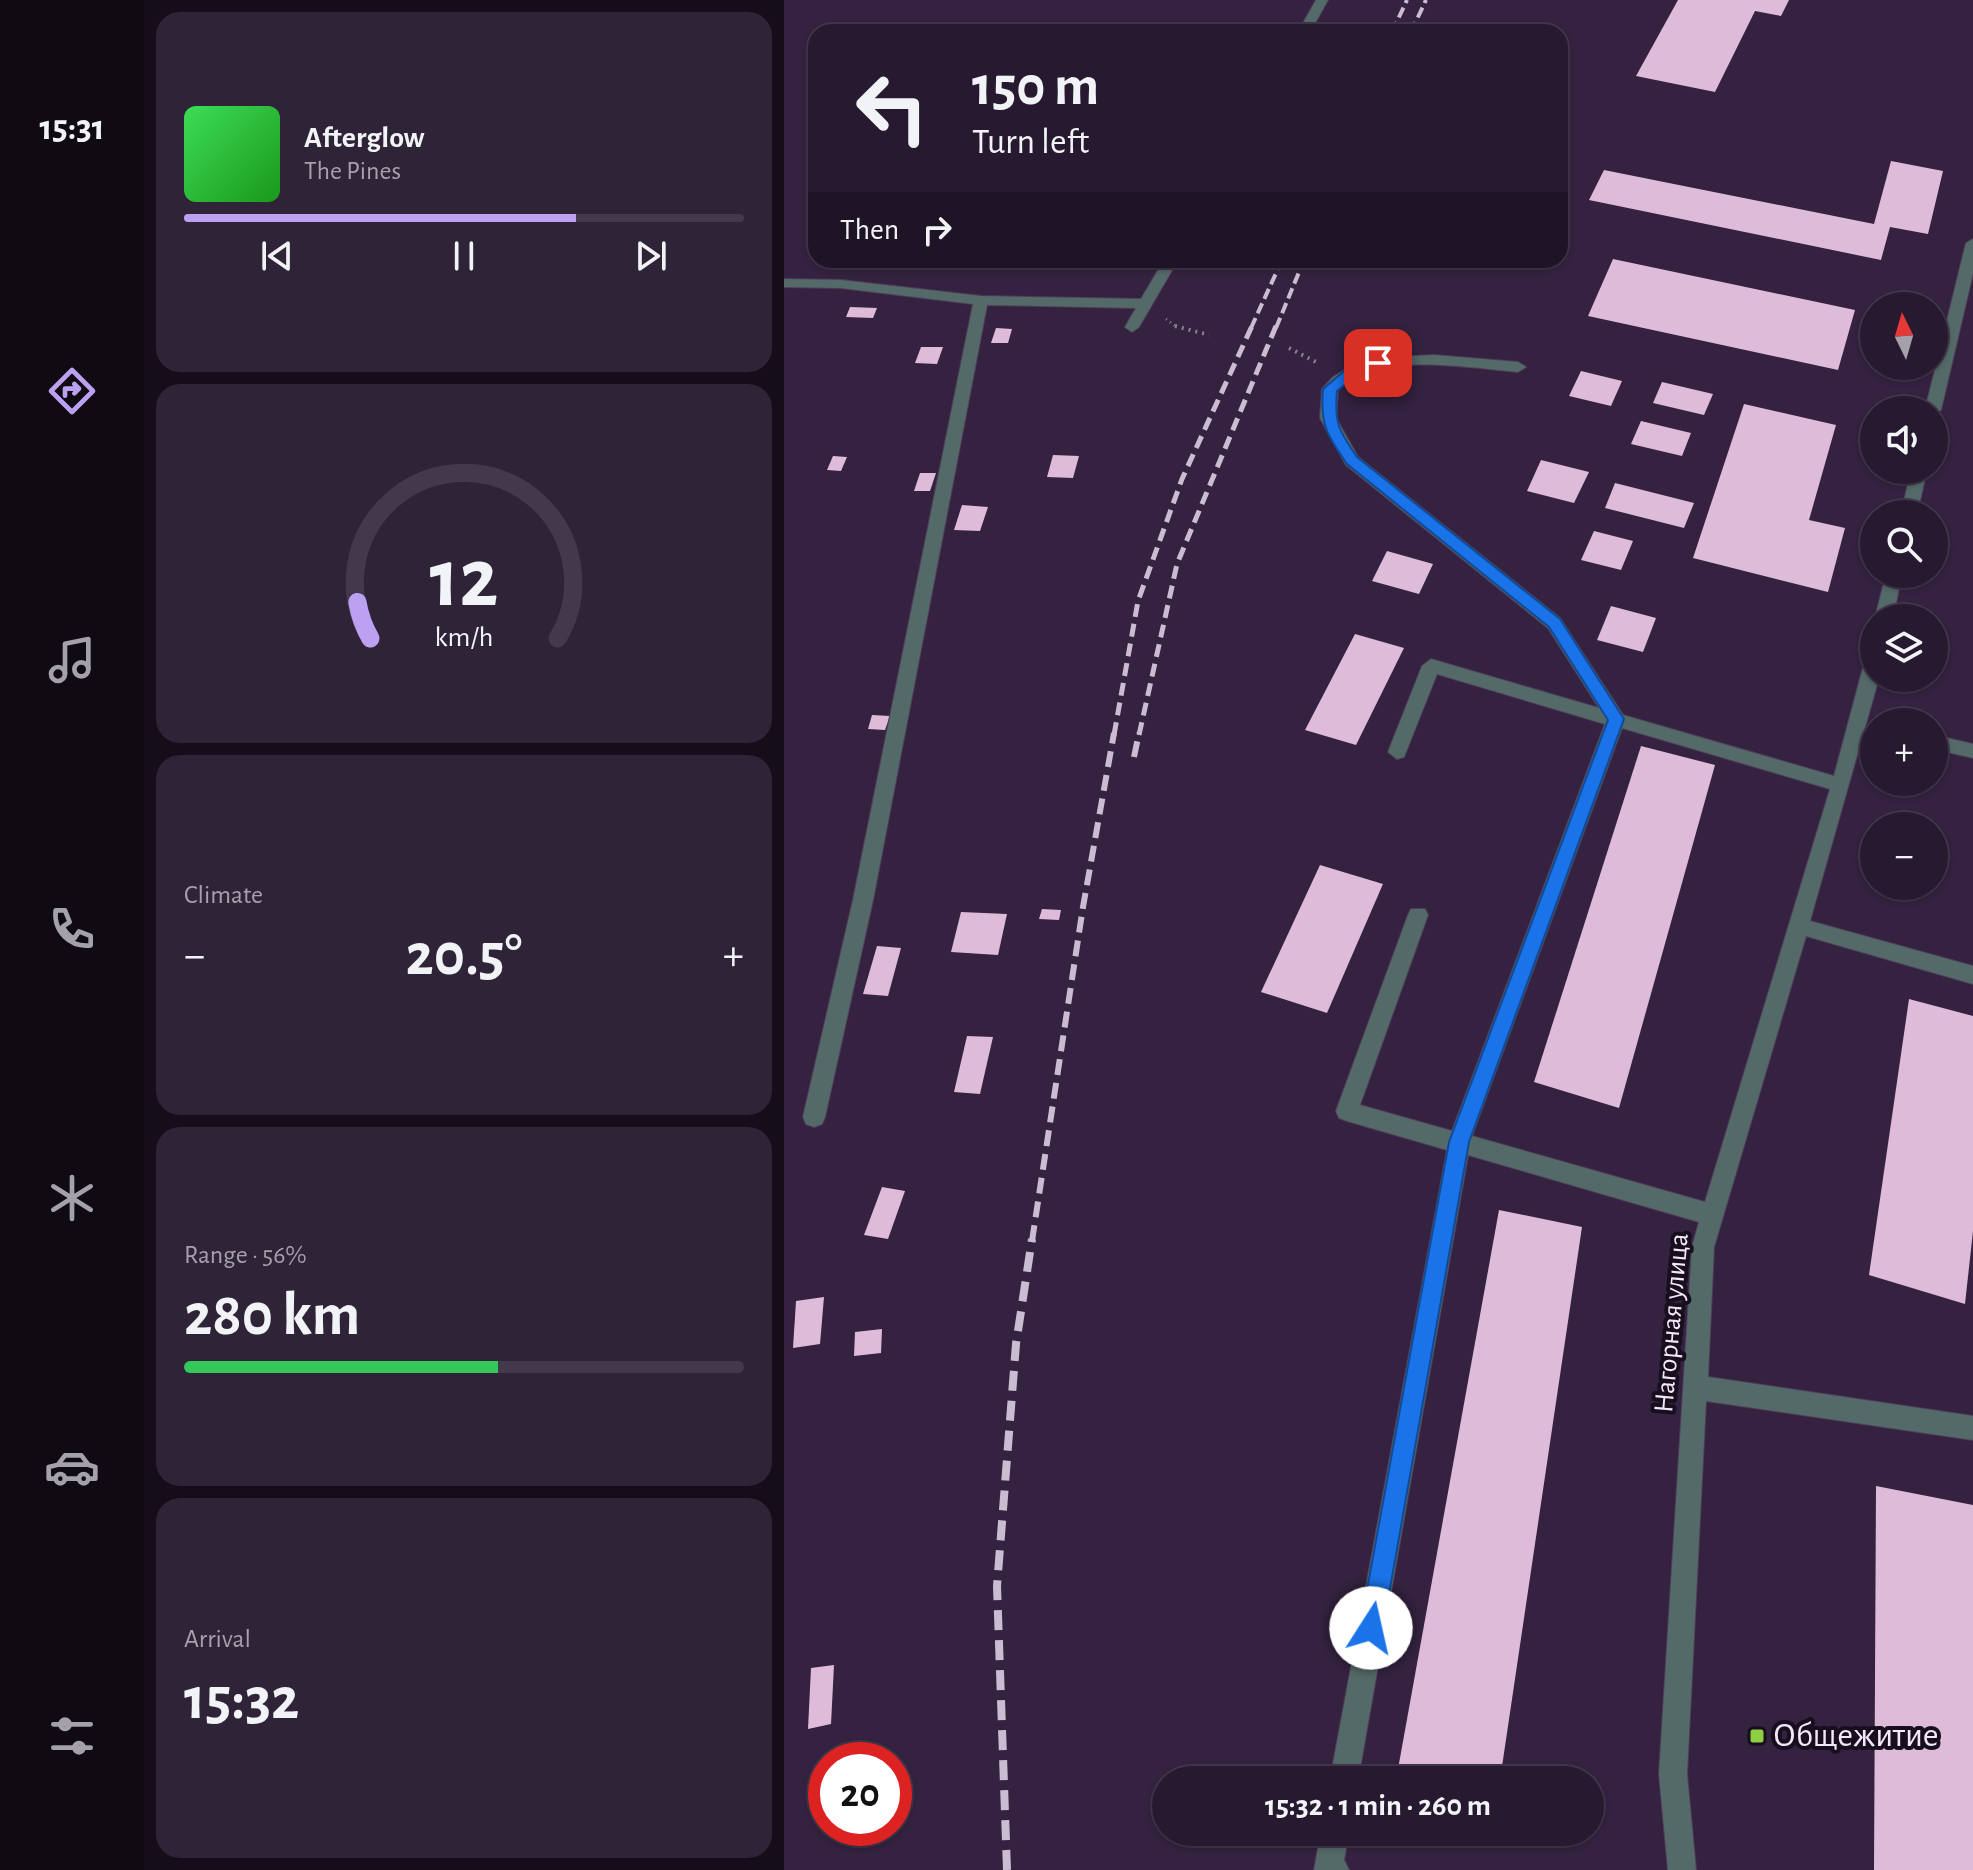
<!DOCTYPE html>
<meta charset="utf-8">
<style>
:root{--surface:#271a30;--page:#2f2338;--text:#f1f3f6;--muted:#a4a1ab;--line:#43384c;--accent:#bca0f2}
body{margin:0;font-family:"Alegreya Sans",sans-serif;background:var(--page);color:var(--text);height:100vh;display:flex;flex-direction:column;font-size:30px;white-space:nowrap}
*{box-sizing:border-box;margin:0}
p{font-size:26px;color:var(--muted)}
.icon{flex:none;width:44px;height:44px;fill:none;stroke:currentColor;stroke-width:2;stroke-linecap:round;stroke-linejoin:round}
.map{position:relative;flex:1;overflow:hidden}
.sheet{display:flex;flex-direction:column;gap:12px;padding:12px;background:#150e1a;width:640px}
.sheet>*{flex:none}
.top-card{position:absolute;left:24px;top:24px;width:760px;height:244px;border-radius:24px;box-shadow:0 2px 6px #0004,0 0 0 2px var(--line);background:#271a30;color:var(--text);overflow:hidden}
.needle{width:52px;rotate:355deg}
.controls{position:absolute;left:1076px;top:292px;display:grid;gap:16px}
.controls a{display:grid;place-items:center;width:88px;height:88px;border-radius:50%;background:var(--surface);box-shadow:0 2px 6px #0004,0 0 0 2px var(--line);font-size:40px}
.speed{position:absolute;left:24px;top:1742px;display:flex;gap:16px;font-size:40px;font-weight:700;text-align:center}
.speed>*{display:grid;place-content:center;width:104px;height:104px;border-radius:50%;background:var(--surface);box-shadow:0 2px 6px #0004,0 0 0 2px var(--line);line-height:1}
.speed .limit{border:12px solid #d22;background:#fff;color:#111}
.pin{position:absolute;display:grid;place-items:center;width:68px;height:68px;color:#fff;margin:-34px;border-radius:16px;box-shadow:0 4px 12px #0006}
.me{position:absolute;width:88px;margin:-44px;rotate:10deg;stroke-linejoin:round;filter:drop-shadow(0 0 6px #0008)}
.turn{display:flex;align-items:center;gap:28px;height:168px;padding:0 32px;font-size:36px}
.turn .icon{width:104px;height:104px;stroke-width:2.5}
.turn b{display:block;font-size:56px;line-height:68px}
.then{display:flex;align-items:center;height:76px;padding:0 32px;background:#0003;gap:16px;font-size:30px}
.big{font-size:60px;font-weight:600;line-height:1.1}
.sheet .widget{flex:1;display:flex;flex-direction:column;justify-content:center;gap:12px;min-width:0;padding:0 28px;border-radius:24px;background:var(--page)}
.sheet .dial{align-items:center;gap:0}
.dial svg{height:208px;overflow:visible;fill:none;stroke:var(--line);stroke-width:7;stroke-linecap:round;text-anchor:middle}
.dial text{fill:var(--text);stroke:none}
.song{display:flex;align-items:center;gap:24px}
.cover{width:96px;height:96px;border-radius:12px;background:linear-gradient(135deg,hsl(130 70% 55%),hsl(120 70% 35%))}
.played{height:8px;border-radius:4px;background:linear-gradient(90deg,var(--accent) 70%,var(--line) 70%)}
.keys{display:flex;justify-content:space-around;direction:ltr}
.heat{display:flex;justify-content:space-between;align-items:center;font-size:44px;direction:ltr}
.charge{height:12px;border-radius:6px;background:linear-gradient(90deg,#34c759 56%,var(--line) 0)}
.trip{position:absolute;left:368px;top:1766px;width:452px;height:80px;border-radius:40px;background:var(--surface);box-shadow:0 2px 6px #0004,0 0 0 2px var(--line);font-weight:600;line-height:80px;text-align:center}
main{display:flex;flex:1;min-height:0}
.tab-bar{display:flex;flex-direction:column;width:144px;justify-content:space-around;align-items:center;background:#100a13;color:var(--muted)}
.tab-bar .icon{width:56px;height:56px}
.tab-bar .current{color:var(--accent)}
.tab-bar b{font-size:36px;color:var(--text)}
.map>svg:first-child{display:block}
.building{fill:#dfbbda}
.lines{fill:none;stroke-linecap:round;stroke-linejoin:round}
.minor-casing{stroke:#4f3e5a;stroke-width:2}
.path-far1{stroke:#8e7f98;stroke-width:3;stroke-dasharray:1 4;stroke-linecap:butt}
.path{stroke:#8e7f98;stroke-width:4;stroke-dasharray:2 5;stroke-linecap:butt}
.minor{fill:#546a68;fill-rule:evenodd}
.rail-far3{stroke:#cabdd2;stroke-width:4;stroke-dasharray:11 5;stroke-linecap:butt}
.rail-far2{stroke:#cabdd2;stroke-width:5;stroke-dasharray:13 7;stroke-linecap:butt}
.rail-far1{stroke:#cabdd2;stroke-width:6;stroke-dasharray:16 8;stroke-linecap:butt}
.rail{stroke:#cabdd2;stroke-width:8;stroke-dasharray:20 10;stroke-linecap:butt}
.route{fill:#1a73e8;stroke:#114b97;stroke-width:2}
.poi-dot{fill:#8ece43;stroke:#170f1d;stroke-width:3}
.labels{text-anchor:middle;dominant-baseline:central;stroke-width:8;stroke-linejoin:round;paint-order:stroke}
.street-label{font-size:28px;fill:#f3e8fb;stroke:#170f1d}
.near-poi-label{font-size:34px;fill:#f3e8fb;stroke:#170f1d;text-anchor:start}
</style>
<main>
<nav class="tab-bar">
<b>15:31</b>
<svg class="icon current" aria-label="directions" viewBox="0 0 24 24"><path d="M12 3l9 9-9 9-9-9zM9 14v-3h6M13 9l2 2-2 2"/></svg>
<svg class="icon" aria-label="music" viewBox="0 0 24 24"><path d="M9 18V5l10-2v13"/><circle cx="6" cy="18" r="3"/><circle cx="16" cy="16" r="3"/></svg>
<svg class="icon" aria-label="phone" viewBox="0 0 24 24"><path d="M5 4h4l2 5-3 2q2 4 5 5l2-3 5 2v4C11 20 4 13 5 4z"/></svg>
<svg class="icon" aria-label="climate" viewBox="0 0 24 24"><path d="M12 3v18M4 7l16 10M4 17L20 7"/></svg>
<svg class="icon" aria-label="car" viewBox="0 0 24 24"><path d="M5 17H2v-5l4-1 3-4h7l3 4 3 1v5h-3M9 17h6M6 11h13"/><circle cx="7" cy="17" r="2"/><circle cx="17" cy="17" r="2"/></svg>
<svg class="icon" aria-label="filters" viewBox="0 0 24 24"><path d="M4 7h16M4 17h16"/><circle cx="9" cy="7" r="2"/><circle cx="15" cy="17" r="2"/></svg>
</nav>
<section class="sheet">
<div class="widget">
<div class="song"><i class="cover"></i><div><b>Afterglow</b><p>The Pines</p></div></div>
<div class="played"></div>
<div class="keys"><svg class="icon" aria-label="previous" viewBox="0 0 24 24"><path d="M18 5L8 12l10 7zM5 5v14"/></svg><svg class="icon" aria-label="pause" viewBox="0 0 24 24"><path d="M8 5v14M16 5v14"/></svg><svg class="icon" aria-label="next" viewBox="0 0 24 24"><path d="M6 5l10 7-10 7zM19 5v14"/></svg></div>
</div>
<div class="widget dial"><svg viewBox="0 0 100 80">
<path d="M14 69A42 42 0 1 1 86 69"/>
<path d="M14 69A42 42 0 0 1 9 55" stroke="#bca0f2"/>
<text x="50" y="56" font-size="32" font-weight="700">12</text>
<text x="50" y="72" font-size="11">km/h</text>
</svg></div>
<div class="widget"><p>Climate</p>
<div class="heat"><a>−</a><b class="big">20.5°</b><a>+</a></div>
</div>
<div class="widget"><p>Range · 56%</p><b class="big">280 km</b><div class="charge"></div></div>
<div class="widget"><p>Arrival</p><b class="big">15:32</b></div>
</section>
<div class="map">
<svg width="1189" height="1870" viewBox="0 0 1189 1870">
<rect width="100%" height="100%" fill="#342240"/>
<g class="building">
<path d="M 894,0 L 1005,0 L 997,16 L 971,11 L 931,92 L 852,76 Z"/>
<path d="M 1107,161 L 1159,171 L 1144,234 L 1106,227 L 1097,260 L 805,200 L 820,170 L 1090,224 Z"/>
<path d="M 829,259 L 1071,310 L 1054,370 L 804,316 Z"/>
<path d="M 76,261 L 94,261 L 90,269 L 72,269 Z"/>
<path d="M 66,307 L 93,308 L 89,318 L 62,317 Z"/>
<path d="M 212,328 L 228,329 L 224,343 L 207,343 Z"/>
<path d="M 137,347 L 159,347 L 153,364 L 131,363 Z"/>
<path d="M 797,371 L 838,381 L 827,406 L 785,396 Z"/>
<path d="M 878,382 L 929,394 L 920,415 L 869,403 Z"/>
<path d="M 960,404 L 1052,425 L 1025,520 L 1061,528 L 1044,592 L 909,558 Z"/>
<path d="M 857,421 L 907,433 L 898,456 L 847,444 Z"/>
<path d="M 269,455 L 295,456 L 289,478 L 263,477 Z"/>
<path d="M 49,456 L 63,457 L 57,471 L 43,470 Z"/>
<path d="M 757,460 L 805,472 L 790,503 L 743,491 Z"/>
<path d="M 136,473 L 152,473 L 146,491 L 130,491 Z"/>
<path d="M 831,483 L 910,503 L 900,528 L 821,508 Z"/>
<path d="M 178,505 L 204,507 L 196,531 L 170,530 Z"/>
<path d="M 810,531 L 849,541 L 837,570 L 797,560 Z"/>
<path d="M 603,551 L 649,564 L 635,594 L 588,581 Z"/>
<path d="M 827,606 L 872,618 L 859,652 L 813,640 Z"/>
<path d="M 571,634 L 620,648 L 572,745 L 521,730 Z"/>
<path d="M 88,715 L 106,716 L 101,730 L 84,729 Z"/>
<path d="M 857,746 L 931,765 L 835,1108 L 750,1082 Z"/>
<path d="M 536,865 L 599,884 L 543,1013 L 477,992 Z"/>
<path d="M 258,909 L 277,910 L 275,920 L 255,919 Z"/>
<path d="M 177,912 L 223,914 L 214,955 L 167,952 Z"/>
<path d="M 93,946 L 117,948 L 104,996 L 79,994 Z"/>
<path d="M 1125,999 L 1189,1016 L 1189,1231 L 1181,1304 L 1085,1275 Z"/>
<path d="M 183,1036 L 209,1037 L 196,1094 L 170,1092 Z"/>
<path d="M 98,1187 L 121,1191 L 104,1239 L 80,1235 Z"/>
<path d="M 715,1210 L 798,1227 L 716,1780 L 657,1780 L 614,1769 Z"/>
<path d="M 40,1297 L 36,1344 L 9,1348 L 12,1301 Z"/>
<path d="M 98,1329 L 97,1353 L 70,1356 L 71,1332 Z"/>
<path d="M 1092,1486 L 1189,1505 L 1189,1870 L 1090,1870 Z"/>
<path d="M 50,1665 L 47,1724 L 24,1729 L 27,1668 Z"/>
</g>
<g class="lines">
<defs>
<g id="minor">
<path d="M 532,0 L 544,0 L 526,32 L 514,32 Z"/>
<path d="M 1189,239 L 1189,273 L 1157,410 L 1150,415 L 1150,410 L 1141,410 L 1182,243 Z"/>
<path d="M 380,260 L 394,260 L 355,327 L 348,332 L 341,327 L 352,308 L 203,305 L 89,900 L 41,1117 L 38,1124 L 30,1127 L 22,1124 L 19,1117 L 69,900 L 189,304 L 57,288 L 0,287 L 0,279 L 57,280 L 197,296 L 357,299 Z"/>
<path d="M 650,355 L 734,362 L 742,367 L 734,372 C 685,368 589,350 554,390 L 552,418 L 574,457 L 776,618 L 839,715 L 1050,776 L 1081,660 L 1090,653 L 1090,678 L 1095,678 L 1026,921 L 1189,966 L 1189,984 L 1022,936 L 930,1247 L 924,1377 L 1189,1416 L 1189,1440 L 922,1401 L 903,1774 L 912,1870 L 884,1870 L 875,1774 L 908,1247 L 915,1222 L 684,1155 L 574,1780 L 546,1780 L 663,1150 L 563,1121 L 555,1118 L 552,1111 L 624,915 L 627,909 L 641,909 L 644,915 L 576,1105 L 668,1131 L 821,724 L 653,674 L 620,757 L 613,759 L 604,752 L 638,666 L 647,659 L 815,708 L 764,628 L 562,465 L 536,418 L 538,389 L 549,377 L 565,367 L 594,358 ZM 838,728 L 1046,789 L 921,1202 L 688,1136 Z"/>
<path d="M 1127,470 L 1143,470 L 1133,514 L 1117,514 Z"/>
<path d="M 1102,574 L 1118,574 L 1109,618 L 1091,618 Z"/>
<path d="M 1150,735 L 1189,744 L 1189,758 L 1150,749 Z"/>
<path d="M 537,1832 L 565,1832 L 560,1860 L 565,1870 L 530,1870 Z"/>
</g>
</defs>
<use href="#minor" class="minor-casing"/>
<path class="path-far1" d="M 382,319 L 394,328"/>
<g class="path">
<path d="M 391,326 L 425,335"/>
<path d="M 505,348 L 532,362"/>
</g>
<use href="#minor" class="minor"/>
<g class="rail-far3">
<path d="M 608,32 L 623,0"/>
<path d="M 627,32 L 642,0"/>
<path d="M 467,328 L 498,260"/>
<path d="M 492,328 L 520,260"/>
</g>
<g class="rail-far2">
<path d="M 330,735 L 354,601 L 398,479 L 468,326"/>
<path d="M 355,735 L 393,564 L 492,326"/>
</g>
<g class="rail-far1">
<path d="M 350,757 L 355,733"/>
<path d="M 248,1241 L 299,907 L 330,733"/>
</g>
<path class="rail" d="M 223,1870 L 213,1586 L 232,1344 L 248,1239"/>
</g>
<path class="route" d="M 594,358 L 601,363 L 599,366 L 575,373 L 553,391 C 550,423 555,431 573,457 L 776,619 L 840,719 L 685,1142 L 599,1628 L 596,1637 L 587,1640 L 579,1637 L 576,1628 L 665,1142 L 824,720 L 765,627 L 563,464 C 543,435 536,425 539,389 L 565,367 Z"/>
<rect class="poi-dot" x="965" y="1728" width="16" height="16" rx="4"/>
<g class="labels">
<g class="street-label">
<text transform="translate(888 1323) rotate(-85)">Нагорная улица</text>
</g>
<g class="near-poi-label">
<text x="989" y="1736">Общежитие</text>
</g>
</g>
</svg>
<div class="controls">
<a><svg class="needle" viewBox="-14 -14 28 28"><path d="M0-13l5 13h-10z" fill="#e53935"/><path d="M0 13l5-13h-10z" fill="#a4a1ab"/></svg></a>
<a><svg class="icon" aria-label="sound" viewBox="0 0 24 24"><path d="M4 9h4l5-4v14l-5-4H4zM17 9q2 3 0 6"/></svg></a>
<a><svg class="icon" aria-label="search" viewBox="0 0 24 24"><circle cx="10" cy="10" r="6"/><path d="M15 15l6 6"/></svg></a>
<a><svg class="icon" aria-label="layers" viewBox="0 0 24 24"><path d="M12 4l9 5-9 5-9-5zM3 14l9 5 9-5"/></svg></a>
<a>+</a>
<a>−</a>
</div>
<div class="speed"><div class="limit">20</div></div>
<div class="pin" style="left:594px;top:363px;background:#d93025"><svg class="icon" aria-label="arrive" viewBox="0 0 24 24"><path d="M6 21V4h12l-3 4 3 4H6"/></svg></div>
<svg class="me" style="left:587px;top:1628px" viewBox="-20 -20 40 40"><circle r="19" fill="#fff"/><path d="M0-13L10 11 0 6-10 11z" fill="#1a73e8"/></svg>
<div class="trip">15:32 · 1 min · 260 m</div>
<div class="top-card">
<div class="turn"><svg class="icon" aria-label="left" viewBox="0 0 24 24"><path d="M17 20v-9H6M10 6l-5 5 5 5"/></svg><div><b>150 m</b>Turn left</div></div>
<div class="then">Then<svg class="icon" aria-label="right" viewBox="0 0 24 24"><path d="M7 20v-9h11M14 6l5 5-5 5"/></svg></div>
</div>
</div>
</main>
